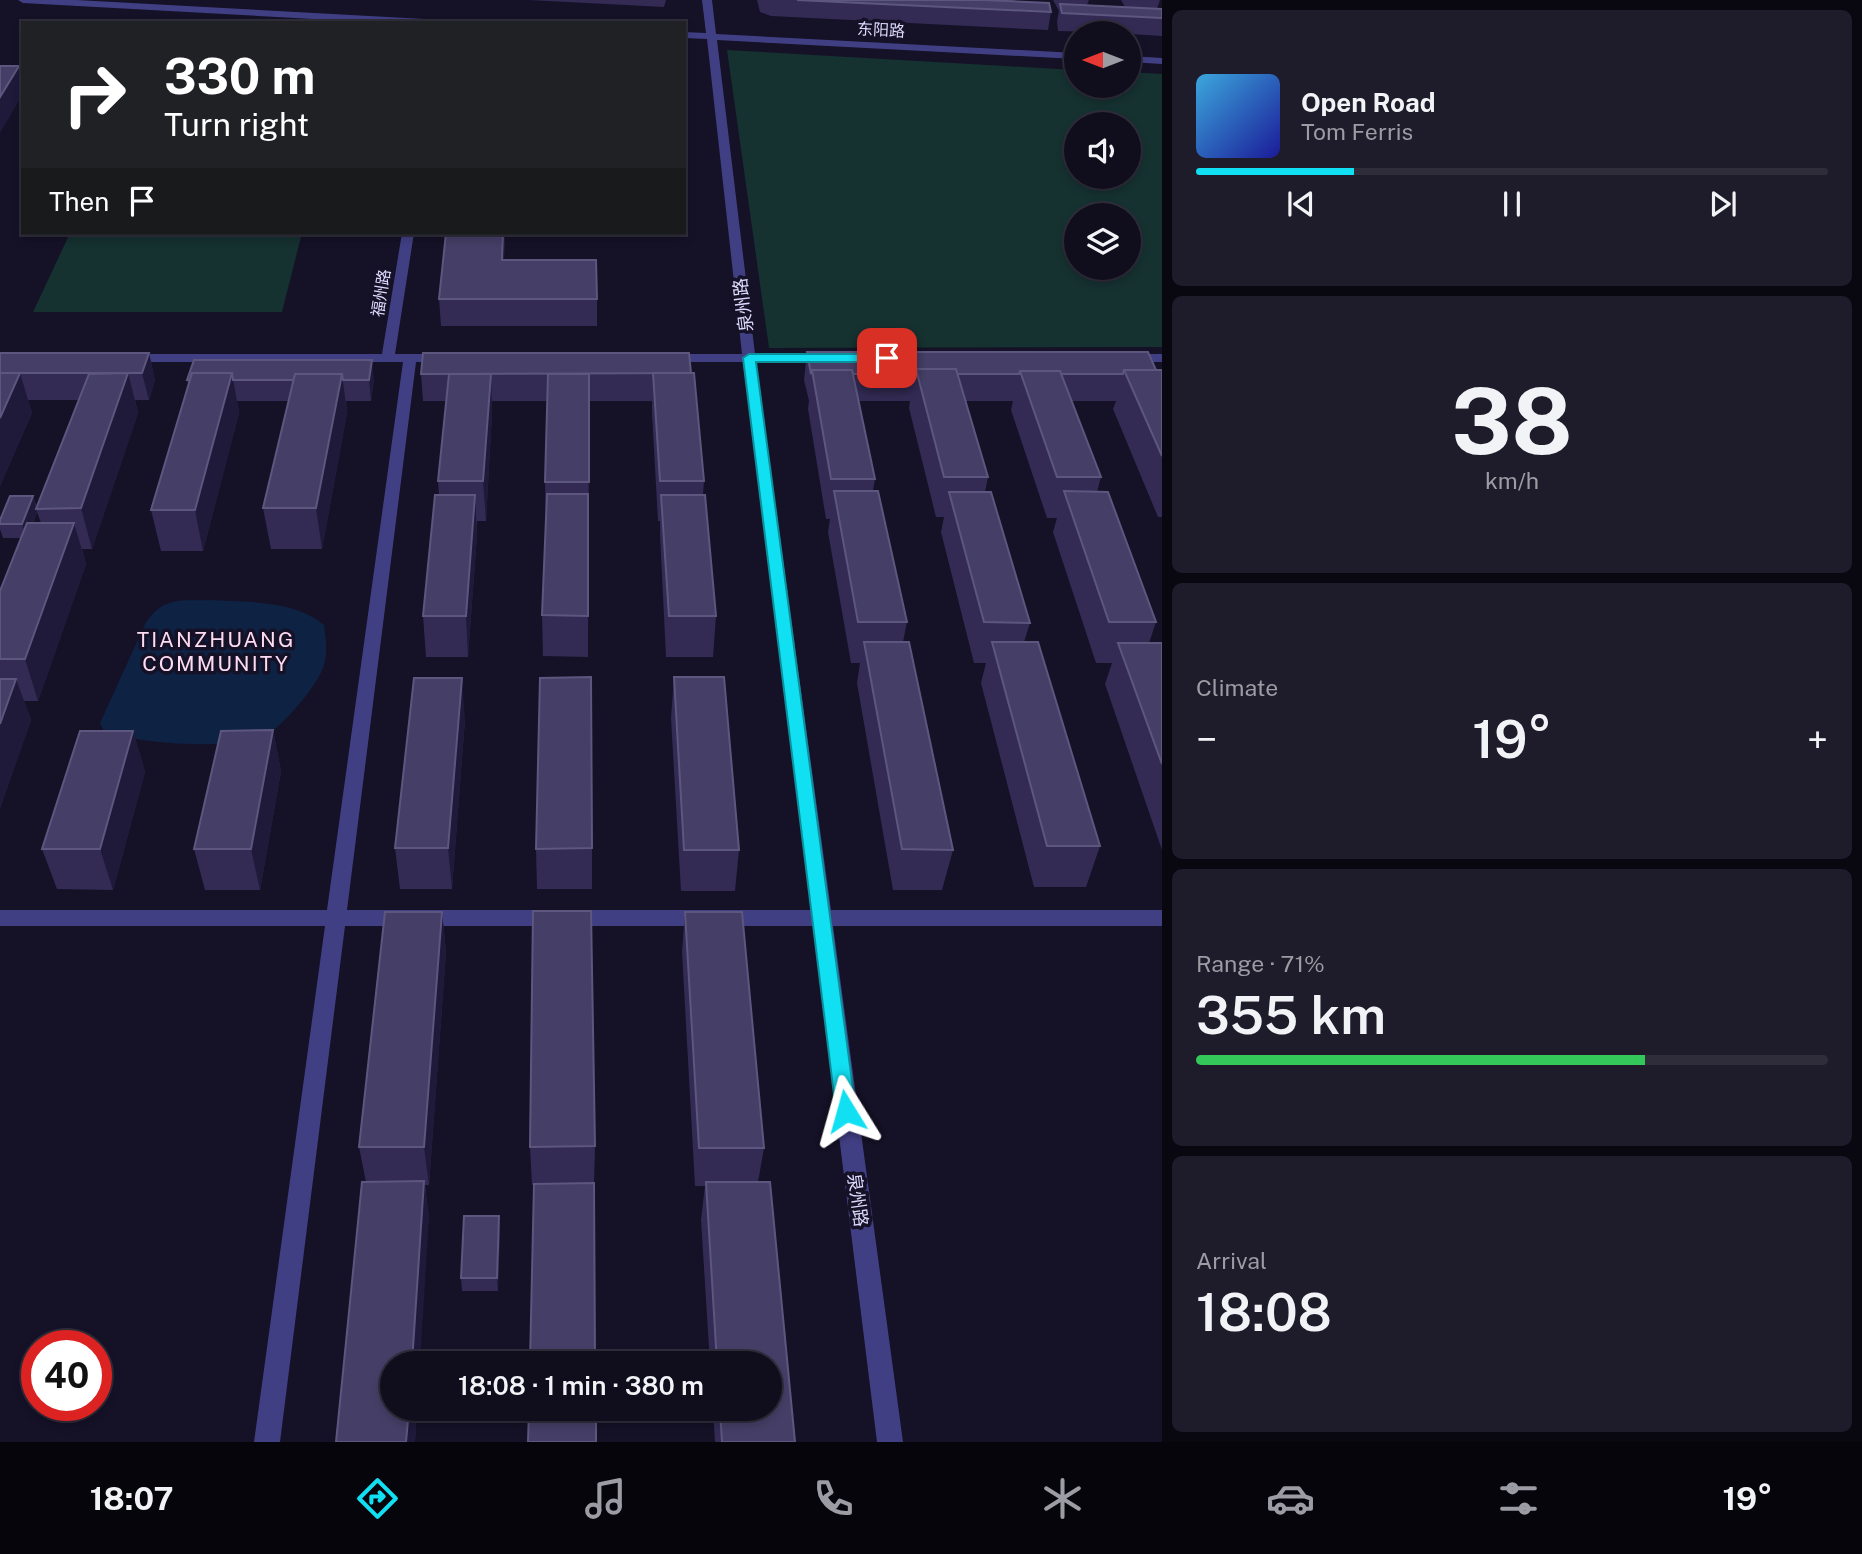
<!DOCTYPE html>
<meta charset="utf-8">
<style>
:root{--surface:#100d1d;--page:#1e1b2a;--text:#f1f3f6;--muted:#9c9ca4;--line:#302d3b;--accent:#11dff2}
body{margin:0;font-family:"Public Sans","Noto Sans SC",sans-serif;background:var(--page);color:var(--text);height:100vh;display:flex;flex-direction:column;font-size:26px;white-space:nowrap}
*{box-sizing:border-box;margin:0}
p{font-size:23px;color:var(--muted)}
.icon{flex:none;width:38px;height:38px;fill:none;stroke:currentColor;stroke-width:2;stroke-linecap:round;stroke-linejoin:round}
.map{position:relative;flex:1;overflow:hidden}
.panel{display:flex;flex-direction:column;gap:10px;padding:10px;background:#090710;width:700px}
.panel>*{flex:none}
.hud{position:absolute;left:21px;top:21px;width:665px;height:214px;border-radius:0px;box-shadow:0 4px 10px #0003,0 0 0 2px var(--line);background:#202124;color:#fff;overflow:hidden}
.needle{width:46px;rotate:270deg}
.tools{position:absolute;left:1064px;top:21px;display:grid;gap:14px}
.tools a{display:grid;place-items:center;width:77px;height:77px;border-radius:50%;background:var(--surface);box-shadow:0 4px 10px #0003,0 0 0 2px var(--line);font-size:35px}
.speed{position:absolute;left:21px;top:1330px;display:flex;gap:14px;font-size:35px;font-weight:700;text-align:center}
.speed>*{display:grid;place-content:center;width:91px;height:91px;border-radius:50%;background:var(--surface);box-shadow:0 4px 10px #0003,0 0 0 2px var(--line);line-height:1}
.speed .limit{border:10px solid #d22;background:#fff;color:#111}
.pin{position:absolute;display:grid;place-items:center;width:60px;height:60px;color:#fff;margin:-30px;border-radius:14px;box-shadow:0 4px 10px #0006}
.me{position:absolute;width:77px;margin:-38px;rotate:352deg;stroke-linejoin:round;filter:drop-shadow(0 0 5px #0008)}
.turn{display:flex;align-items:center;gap:24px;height:147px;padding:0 28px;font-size:32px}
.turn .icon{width:91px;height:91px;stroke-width:2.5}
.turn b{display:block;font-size:49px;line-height:60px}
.then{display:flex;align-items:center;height:66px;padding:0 28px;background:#0003;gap:14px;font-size:26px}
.big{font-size:52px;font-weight:600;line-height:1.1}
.panel .widget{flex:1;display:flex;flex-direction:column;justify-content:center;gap:10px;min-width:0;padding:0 24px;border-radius:10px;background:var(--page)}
.panel .dial{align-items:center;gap:0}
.dial b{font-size:91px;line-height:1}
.song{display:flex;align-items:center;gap:21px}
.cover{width:84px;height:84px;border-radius:10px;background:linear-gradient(135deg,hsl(200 70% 55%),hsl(240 70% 35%))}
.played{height:7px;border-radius:4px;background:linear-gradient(90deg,var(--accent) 25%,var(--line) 25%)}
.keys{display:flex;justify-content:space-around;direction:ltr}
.heat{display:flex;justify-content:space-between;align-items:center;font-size:38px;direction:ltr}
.charge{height:10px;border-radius:5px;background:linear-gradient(90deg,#34c759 71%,var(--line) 0)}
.trip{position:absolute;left:380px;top:1351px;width:402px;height:70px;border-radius:35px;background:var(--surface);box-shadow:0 4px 10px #0003,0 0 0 2px var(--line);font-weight:600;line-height:70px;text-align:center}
.tab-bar{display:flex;height:112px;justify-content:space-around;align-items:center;background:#06050c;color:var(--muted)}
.tab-bar .icon{width:49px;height:49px}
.tab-bar .on{color:var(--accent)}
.tab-bar b{font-size:32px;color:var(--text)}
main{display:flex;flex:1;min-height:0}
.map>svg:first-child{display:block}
.green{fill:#153130;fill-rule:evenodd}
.water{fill:#0e2244}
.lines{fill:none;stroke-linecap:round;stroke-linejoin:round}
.minor{fill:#413f84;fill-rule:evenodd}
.wall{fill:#332b54;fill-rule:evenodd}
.shaded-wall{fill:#1f193a}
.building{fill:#453e66;stroke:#5d567e;stroke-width:2}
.route{fill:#11dff2;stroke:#0b919d;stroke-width:2}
.labels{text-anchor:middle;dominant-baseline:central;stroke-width:7;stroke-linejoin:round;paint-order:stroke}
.far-street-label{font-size:16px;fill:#dddafd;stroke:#151127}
.street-label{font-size:18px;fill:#dddafd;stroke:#151127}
.quarter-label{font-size:21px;letter-spacing:2px;fill:#fddcf1;stroke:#151127}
</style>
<main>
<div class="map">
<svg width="1162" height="1442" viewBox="0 0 1162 1442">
<rect width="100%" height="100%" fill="#151127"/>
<g class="green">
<path d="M 727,50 L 1076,70 L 1076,86 L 1129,86 L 1129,72 L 1162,74 L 1162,347 L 769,348 ZM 1076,124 L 1129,124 L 1129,177 L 1076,177 ZM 1076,215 L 1129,215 L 1129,268 L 1076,268 Z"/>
<path d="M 70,233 L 302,233 L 282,312 L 33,312 Z"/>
</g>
<path class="water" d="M 210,600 C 247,602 295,600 324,625 C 326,639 328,654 323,668 C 317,686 278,733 259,739 C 228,749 133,744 104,731 L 100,723 L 146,622 C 165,596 180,601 210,600 Z"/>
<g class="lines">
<g class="minor">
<path d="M 18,0 L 76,0 L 443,20 L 448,23 L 385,23 L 23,3 Z"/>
<path d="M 702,0 L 712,0 L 716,34 L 1076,53 L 1076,59 L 717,40 L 755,354 L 829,354 L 836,358 L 829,362 L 756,362 L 831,910 L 1162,910 L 1162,926 L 833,926 L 903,1442 L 877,1442 L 813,926 L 345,926 L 280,1442 L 254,1442 L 325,926 L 0,926 L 0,910 L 327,910 L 403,362 L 129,362 L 122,358 L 129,354 L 382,354 L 402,233 L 414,233 L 395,354 L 444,354 L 451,358 L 444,362 L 416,362 L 347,910 L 811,910 L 743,362 L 665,362 L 658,358 L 665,354 L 742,354 L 707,39 L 684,38 L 684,32 L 706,33 Z"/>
<path d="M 1129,56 L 1162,58 L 1162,64 L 1129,62 Z"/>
<path d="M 1162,354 L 1162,362 L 1127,362 L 1120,358 L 1127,354 Z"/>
</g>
</g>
<g class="wall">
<path d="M 529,0 L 666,0 L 664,7 Z"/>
<path d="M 757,0 L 1014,0 L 1014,1 L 1051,12 L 1048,30 L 771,16 L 760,12 Z"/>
<path d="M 1053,0 L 1089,0 L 1087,5 L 1125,7 L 1121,0 L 1160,0 L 1157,9 L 1162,9 L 1162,36 L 1129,34 L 1129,33 L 1058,31 L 1057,21 L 1059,11 Z"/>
<path d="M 505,233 L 504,260 L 597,299 L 597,326 L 441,326 L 439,299 Z"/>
<path d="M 807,352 L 1162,370 L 1162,517 L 1158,517 L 1113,409 L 1116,401 L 1071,401 L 1101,477 L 1097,492 L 1156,622 L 1149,643 L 1162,643 L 1162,850 L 1105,684 L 1112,663 L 1096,663 L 1053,532 L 1057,518 L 1047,518 L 1011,410 L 1013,401 L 965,401 L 988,477 L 985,492 L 1030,623 L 1024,642 L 1100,846 L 1086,887 L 1034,887 L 981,683 L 986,663 L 974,663 L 941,532 L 944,517 L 936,517 L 909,408 L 910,401 L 858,401 L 875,479 L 873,491 L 907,622 L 903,642 L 953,850 L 942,890 L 893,890 L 857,683 L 860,663 L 851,663 L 828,532 L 830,519 L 826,519 L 808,409 L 809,401 L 804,380 Z"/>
<path d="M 0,353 L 149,353 L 155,380 L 149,400 L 135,400 L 138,413 L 92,549 L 82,549 L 86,564 L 38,701 L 24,701 L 31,720 L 0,808 L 0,591 L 21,538 L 3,538 L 0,529 L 0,520 L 33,496 L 37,508 L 78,400 L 28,400 L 32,413 L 0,486 ZM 37,512 L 41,523 L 33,523 Z"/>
<path d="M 689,353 L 704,481 L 703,495 L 716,616 L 713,657 L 666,657 L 660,535 L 660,521 L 658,521 L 652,413 L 652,401 L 589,401 L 588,657 L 543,656 L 542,615 L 546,522 L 545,482 L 547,401 L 492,401 L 492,413 L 486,521 L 477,521 L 477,535 L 468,657 L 426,657 L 423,616 L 439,495 L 438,481 L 446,401 L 423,401 L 421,374 Z"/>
<path d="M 187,380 L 374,380 L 371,401 L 346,401 L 347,413 L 322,549 L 271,549 L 263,508 L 289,401 L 237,401 L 239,413 L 203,551 L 161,551 L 151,510 L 189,386 Z"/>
<path d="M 674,677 L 739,850 L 735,891 L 681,891 L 671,718 Z"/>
<path d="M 465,719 L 452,889 L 400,889 L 395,848 Z"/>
<path d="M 273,730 L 281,771 L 260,890 L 205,890 L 194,849 Z"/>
<path d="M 133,731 L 145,772 L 113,890 L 57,889 L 42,849 Z"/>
<path d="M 592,848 L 592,889 L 537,889 L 536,849 Z"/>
<path d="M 442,912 L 446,952 L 429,1185 L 425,1185 L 429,1219 L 392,1409 L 417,1409 L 415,1442 L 336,1442 L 366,1182 L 359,1147 Z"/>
<path d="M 685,912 L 764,1148 L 758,1182 L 795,1442 L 715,1442 L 713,1409 L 770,1409 L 770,1363 L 710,1363 L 701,1220 L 705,1186 L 695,1186 L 682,952 Z"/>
<path d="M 595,1146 L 594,1184 L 532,1185 L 530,1147 Z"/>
<path d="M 500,1229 L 498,1291 L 462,1291 L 461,1278 Z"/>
</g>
<g class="shaded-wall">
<path d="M 19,66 L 23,83 L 23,94 L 0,133 L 0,97 Z"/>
<path d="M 503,233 L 505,233 L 503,286 L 502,260 Z"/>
<path d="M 149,353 L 155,380 L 149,400 L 142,373 Z"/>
<path d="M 372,360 L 374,380 L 371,401 L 369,380 Z"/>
<path d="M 20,373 L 32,413 L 0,486 L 0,418 Z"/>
<path d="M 128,373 L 138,413 L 92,549 L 81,508 Z"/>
<path d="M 232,373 L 239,413 L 203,551 L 195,510 Z"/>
<path d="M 342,374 L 347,413 L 322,549 L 316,508 Z"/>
<path d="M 491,374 L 492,413 L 486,521 L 483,481 Z"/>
<path d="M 475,495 L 477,535 L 468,657 L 466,616 Z"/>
<path d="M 33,496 L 37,512 L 26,538 L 22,524 Z"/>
<path d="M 74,523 L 86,564 L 38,701 L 25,659 Z"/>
<path d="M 462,678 L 465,719 L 452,889 L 448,848 Z"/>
<path d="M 16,679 L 31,720 L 0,808 L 0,724 Z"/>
<path d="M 273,730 L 281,771 L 260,890 L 251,849 Z"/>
<path d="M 133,731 L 145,772 L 113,890 L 100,849 Z"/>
<path d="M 442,912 L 446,952 L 429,1185 L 424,1147 Z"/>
<path d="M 424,1181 L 429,1219 L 420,1363 L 412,1363 Z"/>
<path d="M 499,1216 L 500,1229 L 498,1291 L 497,1278 Z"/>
<path d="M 409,1409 L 417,1409 L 415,1442 L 406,1442 Z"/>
</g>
<g class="building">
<path d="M 797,0 L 984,0 L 1049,3 L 1051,12 Z"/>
<path d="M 1060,4 L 1162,9 L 1162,18 L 1062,13 Z"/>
<path d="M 136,21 L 182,21 L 181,23 L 135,23 Z"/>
<path d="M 248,21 L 293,21 L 293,23 L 247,23 Z"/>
<path d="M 0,66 L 19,66 L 0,97 Z"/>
<path d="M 446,233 L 503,233 L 502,260 L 596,260 L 597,299 L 439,299 Z"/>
<path d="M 807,352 L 1148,352 L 1156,370 L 1124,370 L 1123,374 L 1061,374 L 1060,371 L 1020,371 L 1019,374 L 957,374 L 956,369 L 916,369 L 915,374 L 853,374 L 852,370 L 812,370 L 811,374 Z"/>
<path d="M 0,353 L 149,353 L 142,373 L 0,373 Z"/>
<path d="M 423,353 L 689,353 L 691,373 L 421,374 Z"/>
<path d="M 194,360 L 372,360 L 369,380 L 343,380 L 342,374 L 295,374 L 294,380 L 233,380 L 232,373 L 192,373 L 190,380 L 187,380 Z"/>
<path d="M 916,369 L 956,369 L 988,477 L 944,477 Z"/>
<path d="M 812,370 L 852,370 L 875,479 L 831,479 Z"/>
<path d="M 1124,370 L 1162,370 L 1162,456 Z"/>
<path d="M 1020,371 L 1060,371 L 1101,477 L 1057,477 Z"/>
<path d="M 0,373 L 20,373 L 0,418 Z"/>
<path d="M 128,373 L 81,508 L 36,509 L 89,374 Z"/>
<path d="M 192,373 L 232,373 L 195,510 L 151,510 Z"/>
<path d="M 653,373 L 694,373 L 704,481 L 660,481 Z"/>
<path d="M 295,374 L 342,374 L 316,508 L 263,508 Z"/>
<path d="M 449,374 L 491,374 L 483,481 L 438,481 Z"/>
<path d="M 548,374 L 589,374 L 589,482 L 545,482 Z"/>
<path d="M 834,491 L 878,491 L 907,622 L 858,622 Z"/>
<path d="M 1064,491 L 1108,492 L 1156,622 L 1109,622 Z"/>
<path d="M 949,492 L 991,492 L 1030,623 L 984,622 Z"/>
<path d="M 547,494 L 588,494 L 588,616 L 542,615 Z"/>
<path d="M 435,495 L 475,495 L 466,616 L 423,616 Z"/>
<path d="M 661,495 L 705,495 L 716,616 L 669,616 Z"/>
<path d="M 10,496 L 33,496 L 22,524 L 0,524 L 0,520 Z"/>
<path d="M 27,523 L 74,523 L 25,659 L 0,659 L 0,591 Z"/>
<path d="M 864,642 L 909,642 L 953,850 L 902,849 Z"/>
<path d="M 992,642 L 1038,642 L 1100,846 L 1047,846 Z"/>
<path d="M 1118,643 L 1162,643 L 1162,764 Z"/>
<path d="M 591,677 L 592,848 L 536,849 L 540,678 Z"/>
<path d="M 674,677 L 724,677 L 739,850 L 684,850 Z"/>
<path d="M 414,678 L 462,678 L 448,848 L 395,848 Z"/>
<path d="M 0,679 L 16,679 L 0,724 Z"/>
<path d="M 273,730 L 251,849 L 194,849 L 221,731 Z"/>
<path d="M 80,731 L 133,731 L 100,849 L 42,849 Z"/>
<path d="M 533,911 L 591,911 L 595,1146 L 530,1147 Z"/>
<path d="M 385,912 L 442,912 L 424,1147 L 359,1147 Z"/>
<path d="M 685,912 L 742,912 L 764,1148 L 699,1148 Z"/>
<path d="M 424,1181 L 412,1363 L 392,1363 L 392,1409 L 409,1409 L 406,1442 L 336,1442 L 362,1182 Z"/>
<path d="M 706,1182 L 770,1182 L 795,1442 L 722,1442 L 720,1409 L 770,1409 L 770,1363 L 717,1363 Z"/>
<path d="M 594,1183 L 595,1363 L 530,1363 L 534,1184 Z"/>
<path d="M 464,1216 L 499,1216 L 497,1278 L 461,1278 Z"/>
<path d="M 529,1409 L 596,1409 L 596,1442 L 528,1442 Z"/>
</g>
<path class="route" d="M 749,354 L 887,354 L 893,358 L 887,362 L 756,362 L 856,1111 L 853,1117 L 846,1119 L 839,1117 L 836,1111 L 743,358 Z"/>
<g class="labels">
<g class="far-street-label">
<text transform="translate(881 30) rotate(3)">东阳路</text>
<text transform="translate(381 293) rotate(-81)">福州路</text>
</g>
<g class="street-label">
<text transform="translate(743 305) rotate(-97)">泉州路</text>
<text transform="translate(858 1200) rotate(82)">泉州路</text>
</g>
<g class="quarter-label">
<text x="216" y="639">TIANZHUANG<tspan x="216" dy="24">COMMUNITY</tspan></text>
</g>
</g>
</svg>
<div class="tools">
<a><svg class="needle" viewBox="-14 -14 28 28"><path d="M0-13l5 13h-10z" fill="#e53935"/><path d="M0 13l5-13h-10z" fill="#9c9ca4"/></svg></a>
<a><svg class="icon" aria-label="sound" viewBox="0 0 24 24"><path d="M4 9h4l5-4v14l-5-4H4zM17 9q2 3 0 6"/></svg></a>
<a><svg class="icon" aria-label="layers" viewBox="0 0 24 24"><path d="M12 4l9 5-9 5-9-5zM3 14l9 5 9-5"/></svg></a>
</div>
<div class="speed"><div class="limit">40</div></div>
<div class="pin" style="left:887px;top:358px;background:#d93025"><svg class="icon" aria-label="arrive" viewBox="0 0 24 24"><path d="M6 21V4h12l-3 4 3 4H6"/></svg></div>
<svg class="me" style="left:846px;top:1111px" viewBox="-20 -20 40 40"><path d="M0-17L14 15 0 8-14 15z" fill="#11dff2" stroke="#fff" stroke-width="4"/></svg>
<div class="trip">18:08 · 1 min · 380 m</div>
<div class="hud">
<div class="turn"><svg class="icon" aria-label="right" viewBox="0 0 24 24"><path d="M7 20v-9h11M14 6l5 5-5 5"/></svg><div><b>330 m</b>Turn right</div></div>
<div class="then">Then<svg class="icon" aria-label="arrive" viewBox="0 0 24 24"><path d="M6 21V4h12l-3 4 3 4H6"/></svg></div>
</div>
</div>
<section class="panel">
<div class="widget">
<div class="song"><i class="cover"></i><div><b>Open Road</b><p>Tom Ferris</p></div></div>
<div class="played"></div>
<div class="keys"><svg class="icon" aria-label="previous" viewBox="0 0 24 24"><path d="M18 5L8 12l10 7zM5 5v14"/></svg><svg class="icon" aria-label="pause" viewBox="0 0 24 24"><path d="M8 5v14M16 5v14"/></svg><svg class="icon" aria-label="next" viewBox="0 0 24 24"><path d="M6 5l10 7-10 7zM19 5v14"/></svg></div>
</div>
<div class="widget dial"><b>38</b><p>km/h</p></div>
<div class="widget"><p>Climate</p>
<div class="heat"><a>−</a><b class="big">19°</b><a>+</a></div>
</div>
<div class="widget"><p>Range · 71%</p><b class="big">355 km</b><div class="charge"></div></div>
<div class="widget"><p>Arrival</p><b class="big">18:08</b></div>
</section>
</main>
<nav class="tab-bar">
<b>18:07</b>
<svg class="icon on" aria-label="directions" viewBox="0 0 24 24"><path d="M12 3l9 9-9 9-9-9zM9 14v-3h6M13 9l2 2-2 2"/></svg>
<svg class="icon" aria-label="music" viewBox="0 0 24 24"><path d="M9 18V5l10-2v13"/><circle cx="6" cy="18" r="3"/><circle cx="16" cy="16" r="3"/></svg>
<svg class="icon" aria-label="phone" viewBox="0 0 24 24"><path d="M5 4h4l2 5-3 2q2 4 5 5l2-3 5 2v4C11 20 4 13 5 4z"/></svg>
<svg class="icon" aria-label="climate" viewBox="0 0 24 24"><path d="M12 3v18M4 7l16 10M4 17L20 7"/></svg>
<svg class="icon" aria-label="car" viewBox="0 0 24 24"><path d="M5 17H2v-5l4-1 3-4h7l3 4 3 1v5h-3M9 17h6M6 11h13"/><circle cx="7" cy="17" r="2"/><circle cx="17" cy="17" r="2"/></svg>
<svg class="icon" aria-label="filters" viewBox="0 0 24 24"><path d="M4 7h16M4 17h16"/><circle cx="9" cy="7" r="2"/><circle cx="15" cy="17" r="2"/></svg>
<b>19°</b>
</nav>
